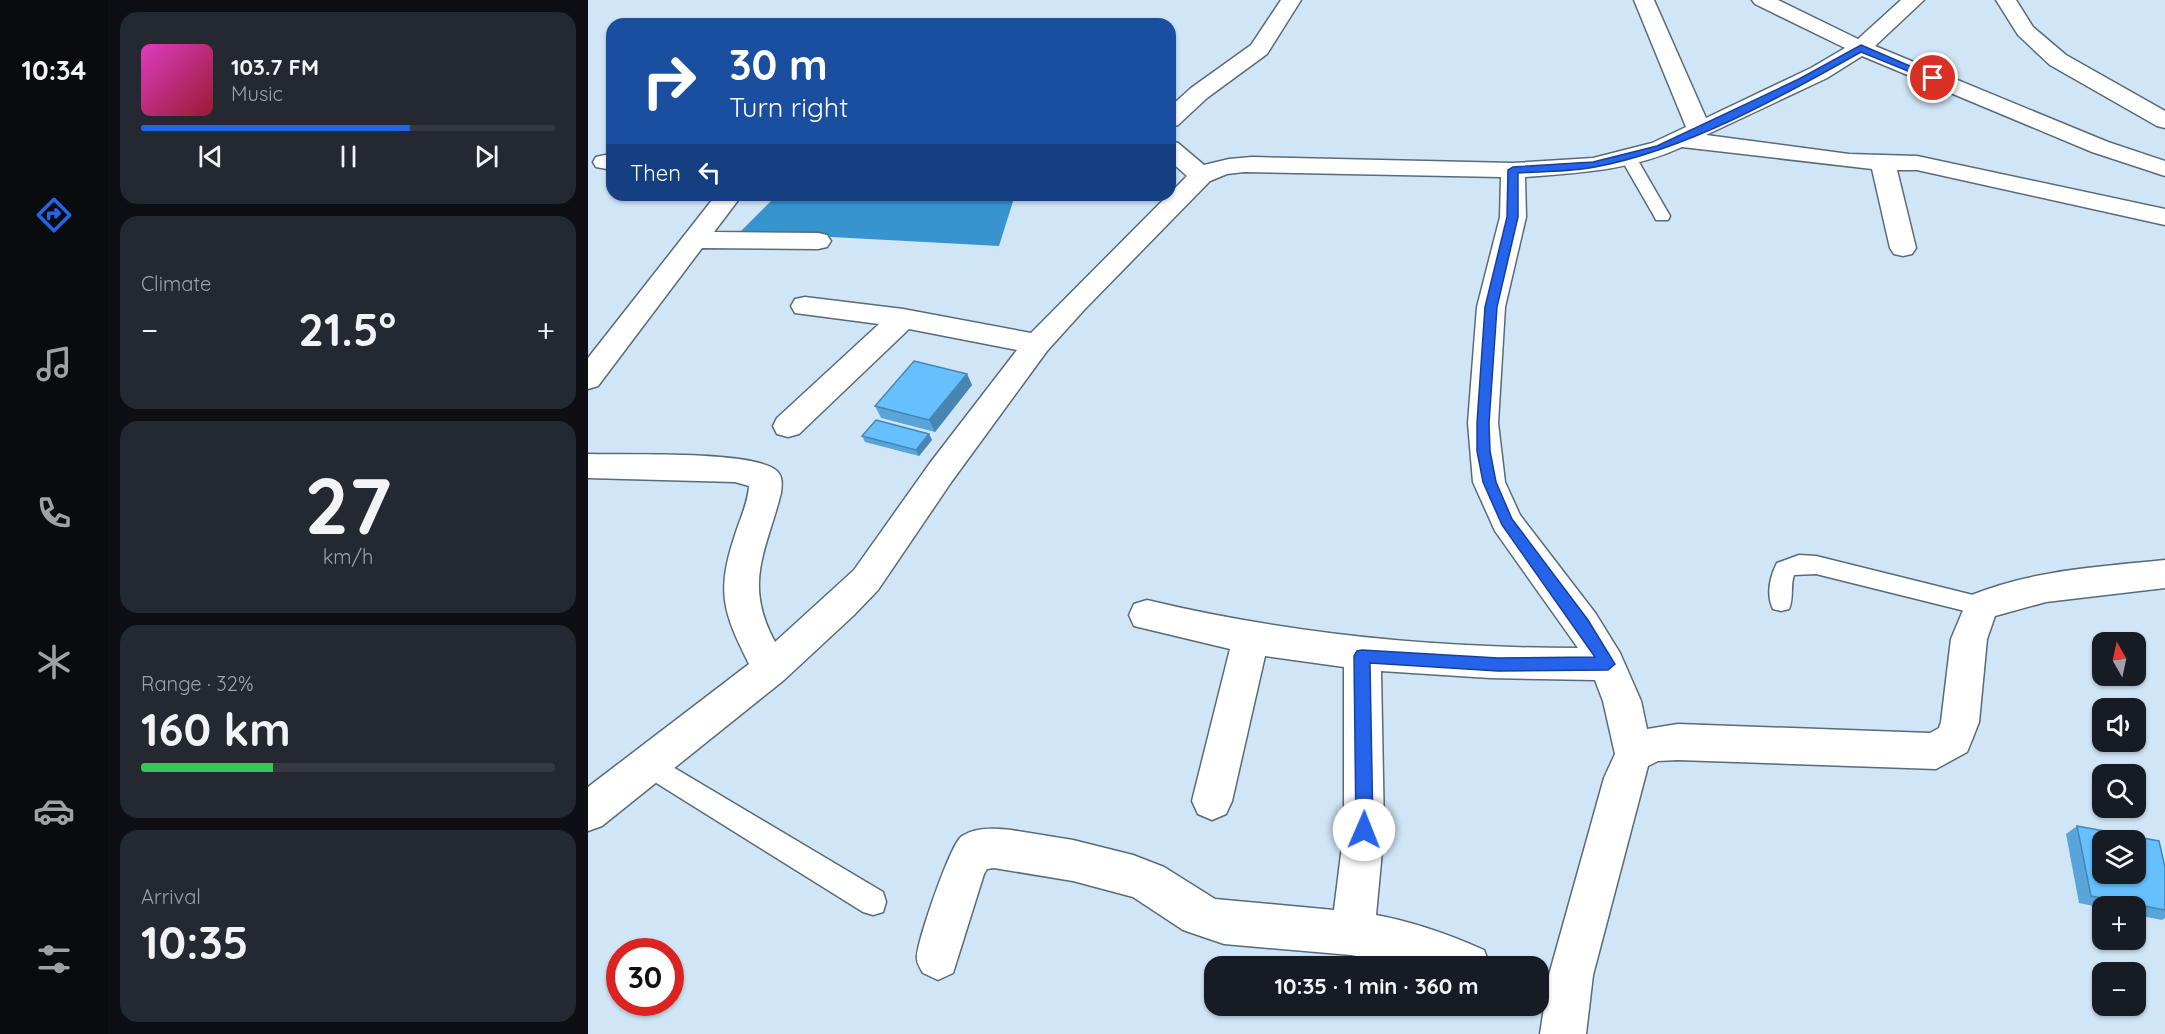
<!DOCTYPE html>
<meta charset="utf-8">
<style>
:root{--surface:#171b24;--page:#242831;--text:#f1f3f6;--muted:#9ea1a6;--line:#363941;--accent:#2563eb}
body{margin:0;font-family:Quicksand,sans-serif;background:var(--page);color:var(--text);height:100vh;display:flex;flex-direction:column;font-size:22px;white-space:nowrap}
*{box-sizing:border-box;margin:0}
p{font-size:20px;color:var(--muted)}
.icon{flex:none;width:33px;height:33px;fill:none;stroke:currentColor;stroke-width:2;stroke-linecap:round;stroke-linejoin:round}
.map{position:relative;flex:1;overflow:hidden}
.side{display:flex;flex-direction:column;gap:12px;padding:12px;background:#0d0f14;width:480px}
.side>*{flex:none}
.top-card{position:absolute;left:18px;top:18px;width:570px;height:183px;border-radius:18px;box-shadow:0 2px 4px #0004;background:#1a4fa0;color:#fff;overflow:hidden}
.needle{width:39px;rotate:351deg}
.fabs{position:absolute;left:1504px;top:632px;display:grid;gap:12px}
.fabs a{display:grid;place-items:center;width:54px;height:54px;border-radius:12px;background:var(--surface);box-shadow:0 2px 4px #0004;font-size:30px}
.speed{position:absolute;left:18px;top:938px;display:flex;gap:12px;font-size:30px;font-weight:700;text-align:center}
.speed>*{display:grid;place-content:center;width:78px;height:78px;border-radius:50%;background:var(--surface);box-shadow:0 2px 4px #0004;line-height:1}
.speed .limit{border:9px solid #d22;background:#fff;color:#111}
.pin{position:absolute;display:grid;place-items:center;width:51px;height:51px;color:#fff;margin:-26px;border:3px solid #fff;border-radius:50%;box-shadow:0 2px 6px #0007}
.me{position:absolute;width:66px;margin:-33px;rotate:1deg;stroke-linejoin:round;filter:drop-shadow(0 0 4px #0008)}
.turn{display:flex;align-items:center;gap:21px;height:126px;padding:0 24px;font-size:27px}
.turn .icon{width:78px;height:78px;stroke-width:2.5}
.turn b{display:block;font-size:42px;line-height:51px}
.then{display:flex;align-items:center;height:57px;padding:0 24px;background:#0003;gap:12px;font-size:22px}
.big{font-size:45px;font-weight:700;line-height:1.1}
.side .card{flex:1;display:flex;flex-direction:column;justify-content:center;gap:9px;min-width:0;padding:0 21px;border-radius:18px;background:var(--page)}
.side .dial{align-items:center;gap:0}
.dial b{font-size:78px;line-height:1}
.song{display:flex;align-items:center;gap:18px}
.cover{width:72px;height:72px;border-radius:9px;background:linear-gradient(135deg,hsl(310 70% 55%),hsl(350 70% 35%))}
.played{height:6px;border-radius:3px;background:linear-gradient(90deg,var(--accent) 65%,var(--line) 65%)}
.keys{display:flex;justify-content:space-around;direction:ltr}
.heat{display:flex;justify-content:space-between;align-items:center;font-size:33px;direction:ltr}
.charge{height:9px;border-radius:4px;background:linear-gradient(90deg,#34c759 32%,var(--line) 0)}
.trip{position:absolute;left:616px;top:956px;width:345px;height:60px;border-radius:18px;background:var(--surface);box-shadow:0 2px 4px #0004;font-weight:700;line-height:60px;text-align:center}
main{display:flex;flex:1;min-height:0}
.menu{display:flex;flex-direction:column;width:108px;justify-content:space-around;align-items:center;background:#090b0e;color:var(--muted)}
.menu .icon{width:42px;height:42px}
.menu .active{color:var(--accent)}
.menu b{font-size:27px;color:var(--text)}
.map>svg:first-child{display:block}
.water{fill:#3794cf}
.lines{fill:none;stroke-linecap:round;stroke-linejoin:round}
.service-casing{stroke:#586b79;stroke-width:3}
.minor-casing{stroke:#586b79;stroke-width:3}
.service{fill:#fff;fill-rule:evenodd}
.minor{fill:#fff;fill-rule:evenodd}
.wall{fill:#58a5da}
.shaded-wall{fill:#4786b2}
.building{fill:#66c0fe;stroke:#4786b2;stroke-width:1.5;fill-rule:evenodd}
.route{fill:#2563eb;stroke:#184099;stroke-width:1.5}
</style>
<main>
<nav class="menu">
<b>10:34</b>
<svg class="icon active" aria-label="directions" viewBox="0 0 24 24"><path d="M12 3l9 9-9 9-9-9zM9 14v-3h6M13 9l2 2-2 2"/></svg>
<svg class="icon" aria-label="music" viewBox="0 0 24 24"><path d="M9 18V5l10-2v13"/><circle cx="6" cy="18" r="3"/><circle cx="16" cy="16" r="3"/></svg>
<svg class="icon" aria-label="phone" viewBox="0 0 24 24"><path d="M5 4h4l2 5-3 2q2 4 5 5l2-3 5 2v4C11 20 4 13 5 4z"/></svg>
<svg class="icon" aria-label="climate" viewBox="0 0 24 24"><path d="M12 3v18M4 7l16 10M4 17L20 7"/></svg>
<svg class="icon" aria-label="car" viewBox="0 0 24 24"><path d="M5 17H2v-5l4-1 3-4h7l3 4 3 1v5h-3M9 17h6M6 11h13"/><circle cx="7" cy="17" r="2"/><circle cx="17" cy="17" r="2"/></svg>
<svg class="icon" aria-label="filters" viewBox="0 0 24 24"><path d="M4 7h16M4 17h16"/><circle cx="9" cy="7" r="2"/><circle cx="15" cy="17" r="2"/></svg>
</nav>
<section class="side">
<div class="card">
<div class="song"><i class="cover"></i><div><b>103.7 FM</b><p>Music</p></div></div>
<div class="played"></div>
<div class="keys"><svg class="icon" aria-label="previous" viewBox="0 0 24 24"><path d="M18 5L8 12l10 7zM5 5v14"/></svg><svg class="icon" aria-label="pause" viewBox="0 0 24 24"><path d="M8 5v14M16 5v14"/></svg><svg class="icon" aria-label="next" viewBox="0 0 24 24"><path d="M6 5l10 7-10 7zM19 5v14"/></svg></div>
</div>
<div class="card"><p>Climate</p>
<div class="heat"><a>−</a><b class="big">21.5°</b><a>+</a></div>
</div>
<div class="card dial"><b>27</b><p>km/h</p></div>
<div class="card"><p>Range · 32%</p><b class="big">160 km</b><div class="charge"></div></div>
<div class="card"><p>Arrival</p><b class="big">10:35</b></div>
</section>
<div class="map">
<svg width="1577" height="1034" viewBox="0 0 1577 1034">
<rect width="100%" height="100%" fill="#d0e6f6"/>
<path class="water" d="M 189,195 L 427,195 L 411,246 L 152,232 Z"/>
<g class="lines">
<defs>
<g id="service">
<path d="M 1040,152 L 1048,157 L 1082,216 L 1080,220 L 1068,220 L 1066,216 L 1032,157 Z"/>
<path d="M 1211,555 L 1228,556 L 1393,597 L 1401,599 L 1404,606 L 1401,613 L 1393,615 L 1228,574 L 1206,575 C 1202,586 1206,598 1201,609 L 1193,611 L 1185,609 C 1178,594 1182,577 1189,563 Z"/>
<path d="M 63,754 L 295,892 L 298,902 L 295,912 L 285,915 L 275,912 L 54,774 L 51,766 L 54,758 Z"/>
</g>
<g id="minor">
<path d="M 693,0 L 713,0 L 679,54 L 619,98 L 590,125 L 582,127 L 582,107 L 603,88 L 663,45 Z"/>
<path d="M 1046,0 L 1066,0 L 1118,118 L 1223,68 L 1257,48 L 1167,4 L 1164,0 L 1190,0 L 1270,39 L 1313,0 L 1336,0 L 1287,46 L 1520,142 L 1577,161 L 1577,176 L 1504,152 L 1274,56 L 1239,78 L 1118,135 L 1261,154 L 1329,156 L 1577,209 L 1577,225 L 1329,170 L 1309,170 L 1328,248 L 1324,254 L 1315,256 L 1306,254 L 1302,248 L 1284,169 L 1094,147 C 1045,170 991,173 937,177 L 938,217 L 917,307 L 910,423 L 917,482 L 932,515 L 1008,614 L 1032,653 L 1053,701 L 1059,729 L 1090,724 L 1342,733 L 1351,728 L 1353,722 L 1363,639 L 1381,596 C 1444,570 1510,567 1577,560 L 1577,588 L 1458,602 L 1407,616 L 1399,639 L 1391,722 L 1384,740 L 1379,752 L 1348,769 L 1090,760 L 1070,761 L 1060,766 L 1005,975 L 998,1034 L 952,1034 L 961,975 L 1016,778 L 1027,754 L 1015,701 L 1007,680 L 902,678 L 793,671 L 796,830 L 788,915 C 826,922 860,934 896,950 L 902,966 L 824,966 L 763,955 L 636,944 L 595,930 L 545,897 L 485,881 L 406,868 L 399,869 L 396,874 L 365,973 L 350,980 L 335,973 C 332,968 328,962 329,956 C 330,940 362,844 374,836 C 388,827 407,828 423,830 L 485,840 L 545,855 L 576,867 L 627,899 L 746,910 L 756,830 L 756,667 L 677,656 L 644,801 L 638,814 L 624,820 L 610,814 L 604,801 L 642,649 L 546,626 L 541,615 L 546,604 L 559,600 C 701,634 844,648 990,648 L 907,531 L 885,482 L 880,423 L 889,307 L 912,217 L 913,177 L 656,172 L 639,174 L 622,181 L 496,310 L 459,351 L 364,481 L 290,590 L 266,615 L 196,680 L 14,826 L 0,831 L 0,787 L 161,664 C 135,612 128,592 147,535 C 152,519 160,503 161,486 L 147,482 L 0,478 L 0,454 C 35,455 167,450 189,471 C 195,477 194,485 193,493 C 178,552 155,583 187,642 L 266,570 L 342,463 L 429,350 L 321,329 L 211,434 L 200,437 L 189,434 L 185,426 L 189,418 L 291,324 L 207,313 L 203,306 L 207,299 L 217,297 L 315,309 L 443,333 L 599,176 L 582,161 L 582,141 L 590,143 L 616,165 L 641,159 L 664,157 L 925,163 L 1005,158 L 1064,143 L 1098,127 Z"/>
<path d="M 1408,0 L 1428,0 L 1445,27 L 1478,55 L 1577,111 L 1577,128 L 1569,126 L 1462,65 L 1430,35 Z"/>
<path d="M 17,155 L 24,156 L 24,170 L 8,167 L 5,162 L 8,157 Z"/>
<path d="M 128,195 L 154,195 L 126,232 L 230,233 L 239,235 L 243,241 L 239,247 L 230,249 L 114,248 L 10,386 L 0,389 L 0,358 Z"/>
</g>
</defs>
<use href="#service" class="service-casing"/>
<use href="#minor" class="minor-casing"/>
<use href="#service" class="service"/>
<use href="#minor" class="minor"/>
</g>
<g class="wall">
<path d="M 379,374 L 384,385 L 347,432 L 293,418 L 287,406 Z"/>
<path d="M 341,434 L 344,440 L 331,456 L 277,442 L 274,436 Z"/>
<path d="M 1489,826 L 1577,867 L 1577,918 L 1574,920 L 1548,915 L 1548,906 L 1515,906 L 1515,908 L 1491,903 L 1478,834 Z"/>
</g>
<g class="shaded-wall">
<path d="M 379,374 L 384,385 L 347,432 L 341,420 Z"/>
<path d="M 341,434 L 344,440 L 331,456 L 328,450 Z"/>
</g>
<g class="building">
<path d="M 326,361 L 379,374 L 341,420 L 287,406 Z"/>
<path d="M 288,420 L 341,434 L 328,450 L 274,436 Z"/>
<path d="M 1489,826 L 1571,841 L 1577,867 L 1577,910 L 1503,896 ZM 1515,840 L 1548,840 L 1548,873 L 1515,873 Z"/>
</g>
<path class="route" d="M 1273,45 L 1350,78 L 1342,80 L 1273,52 C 1193,97 1098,150 1007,167 C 982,172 955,171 930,173 L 930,217 L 909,307 L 901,423 L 902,451 L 908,482 L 924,519 L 1000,620 L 1027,664 L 1020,670 L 910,671 L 782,663 L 785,830 L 782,836 L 776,838 L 770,836 L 768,830 L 766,656 L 769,651 L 774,650 L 910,658 L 1007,657 L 914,525 L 895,482 L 889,451 L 889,423 L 897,307 L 919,217 L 920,170 L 925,167 L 1005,162 L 1069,146 L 1211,79 Z"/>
</svg>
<div class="fabs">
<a><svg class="needle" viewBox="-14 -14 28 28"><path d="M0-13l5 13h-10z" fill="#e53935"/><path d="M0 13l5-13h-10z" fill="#9ea1a6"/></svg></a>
<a><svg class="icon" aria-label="sound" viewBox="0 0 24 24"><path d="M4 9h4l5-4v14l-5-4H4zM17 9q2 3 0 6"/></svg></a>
<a><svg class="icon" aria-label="search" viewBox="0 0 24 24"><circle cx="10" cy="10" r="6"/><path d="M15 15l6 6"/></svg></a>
<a><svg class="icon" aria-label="layers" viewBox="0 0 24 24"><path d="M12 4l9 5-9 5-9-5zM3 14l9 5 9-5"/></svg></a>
<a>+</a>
<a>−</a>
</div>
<div class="speed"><div class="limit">30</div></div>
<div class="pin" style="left:1345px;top:78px;background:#d93025"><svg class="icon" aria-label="arrive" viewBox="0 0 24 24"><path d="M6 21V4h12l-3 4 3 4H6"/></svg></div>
<svg class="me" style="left:776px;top:830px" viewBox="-20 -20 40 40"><circle r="19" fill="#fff"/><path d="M0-13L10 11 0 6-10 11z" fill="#2563eb"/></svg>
<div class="trip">10:35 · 1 min · 360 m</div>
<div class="top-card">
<div class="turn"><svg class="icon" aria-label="right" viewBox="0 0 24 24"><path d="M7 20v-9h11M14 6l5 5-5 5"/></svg><div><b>30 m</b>Turn right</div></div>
<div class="then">Then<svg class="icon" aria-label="left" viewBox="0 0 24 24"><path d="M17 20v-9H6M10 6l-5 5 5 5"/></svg></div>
</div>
</div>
</main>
